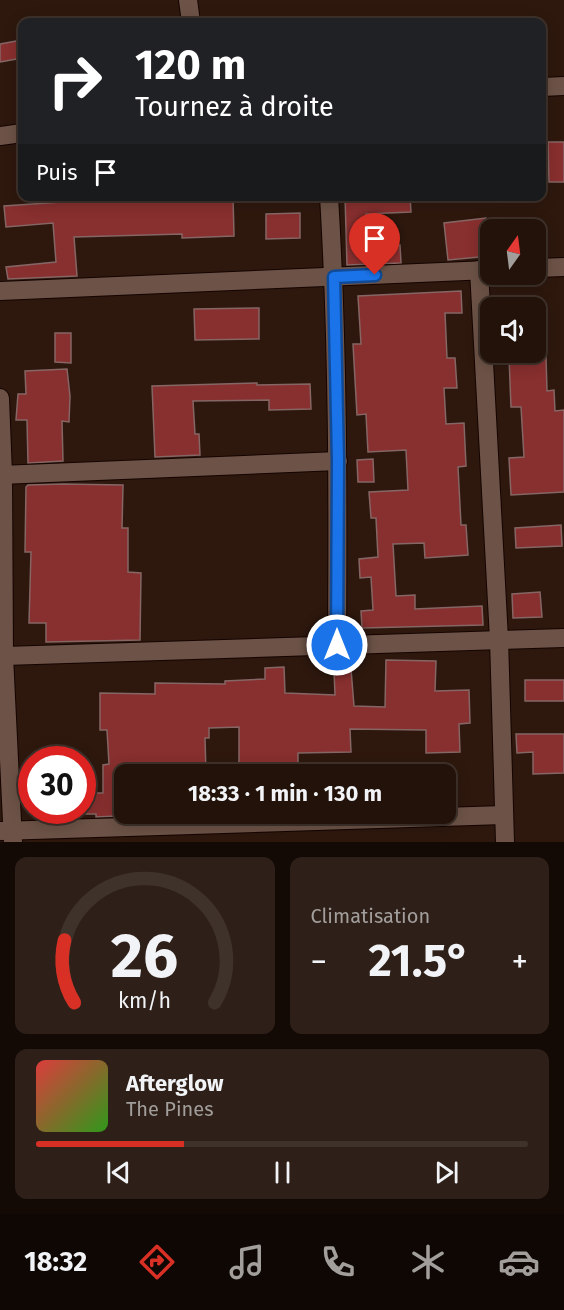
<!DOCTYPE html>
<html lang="fr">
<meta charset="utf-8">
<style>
:root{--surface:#22120a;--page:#2e2018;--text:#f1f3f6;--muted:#a29e9c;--line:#3f322b;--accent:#d93025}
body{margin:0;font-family:"Fira Sans",sans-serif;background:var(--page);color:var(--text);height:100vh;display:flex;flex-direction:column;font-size:22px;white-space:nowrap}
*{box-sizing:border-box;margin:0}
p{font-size:20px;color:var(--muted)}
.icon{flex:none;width:33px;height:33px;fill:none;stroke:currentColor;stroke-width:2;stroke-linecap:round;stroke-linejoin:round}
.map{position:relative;height:842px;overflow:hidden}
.side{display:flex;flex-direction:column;gap:15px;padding:15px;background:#130a06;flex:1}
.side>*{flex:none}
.banner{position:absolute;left:18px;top:18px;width:528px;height:183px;border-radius:12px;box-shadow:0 3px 15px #0003,0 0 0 2px var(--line);background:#202124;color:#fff;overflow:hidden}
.needle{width:39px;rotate:14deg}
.controls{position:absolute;left:480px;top:219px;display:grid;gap:12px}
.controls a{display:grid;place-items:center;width:66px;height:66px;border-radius:12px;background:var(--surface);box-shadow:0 3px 15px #0003,0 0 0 2px var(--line);font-size:30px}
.speed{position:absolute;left:18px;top:746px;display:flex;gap:12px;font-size:30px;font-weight:700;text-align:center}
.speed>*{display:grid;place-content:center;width:78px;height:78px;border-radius:50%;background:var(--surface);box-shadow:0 3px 15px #0003,0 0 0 2px var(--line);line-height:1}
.speed .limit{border:9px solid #d22;background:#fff;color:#111}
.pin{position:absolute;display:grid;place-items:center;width:51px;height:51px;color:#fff;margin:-62px -26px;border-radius:50% 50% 50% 0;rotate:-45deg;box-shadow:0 0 6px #0007}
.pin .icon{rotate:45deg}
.me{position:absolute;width:66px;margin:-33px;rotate:0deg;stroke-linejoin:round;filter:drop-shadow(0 0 4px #0008)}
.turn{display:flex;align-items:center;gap:21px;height:126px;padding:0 18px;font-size:27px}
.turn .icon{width:78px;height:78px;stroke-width:2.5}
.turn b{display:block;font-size:42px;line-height:51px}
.then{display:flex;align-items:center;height:57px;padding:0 18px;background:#0003;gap:12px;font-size:22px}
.big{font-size:45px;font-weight:700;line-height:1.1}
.side .card{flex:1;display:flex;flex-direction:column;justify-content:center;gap:9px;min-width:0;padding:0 21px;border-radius:12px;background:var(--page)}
.side .dial{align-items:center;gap:0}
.dial svg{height:156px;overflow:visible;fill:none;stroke:var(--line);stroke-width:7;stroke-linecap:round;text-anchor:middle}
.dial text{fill:var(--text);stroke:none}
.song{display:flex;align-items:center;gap:18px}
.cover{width:72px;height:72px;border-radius:9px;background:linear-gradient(135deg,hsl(0 70% 55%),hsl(110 70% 35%))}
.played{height:6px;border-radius:3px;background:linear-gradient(90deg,var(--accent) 30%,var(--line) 30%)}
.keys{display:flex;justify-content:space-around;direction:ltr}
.heat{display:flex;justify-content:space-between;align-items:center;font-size:33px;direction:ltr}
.side .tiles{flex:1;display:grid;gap:15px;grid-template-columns:1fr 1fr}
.card:last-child{grid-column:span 2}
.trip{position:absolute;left:114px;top:764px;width:342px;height:60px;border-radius:12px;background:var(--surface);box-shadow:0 3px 15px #0003,0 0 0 2px var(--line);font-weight:700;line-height:60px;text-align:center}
.tab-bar{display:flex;height:96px;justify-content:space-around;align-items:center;background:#0e0704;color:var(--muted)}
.tab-bar .icon{width:42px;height:42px}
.tab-bar .on{color:var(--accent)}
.tab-bar b{font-size:27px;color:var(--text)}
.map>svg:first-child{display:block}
.building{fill:#882f2f;stroke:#856664;stroke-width:1.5}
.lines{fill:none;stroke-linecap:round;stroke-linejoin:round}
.street-casing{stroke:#150400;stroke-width:20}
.street{stroke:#6d5347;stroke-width:18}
.route-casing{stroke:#114b97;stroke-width:15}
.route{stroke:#1a73e8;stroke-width:10}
</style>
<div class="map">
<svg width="564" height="842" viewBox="0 0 564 842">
<rect width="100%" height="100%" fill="#2e180e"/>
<g class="building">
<path d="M 22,40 L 22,58 L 0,62 L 0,44 Z"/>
<path d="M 548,142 L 564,142 L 564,182 L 549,182 Z"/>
<path d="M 105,196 L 233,196 L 234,236 L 182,238 L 182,234 L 74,237 L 77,276 L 8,279 L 6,267 L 56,262 L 53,223 L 6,227 L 4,206 L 105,199 Z"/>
<path d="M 345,196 L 410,196 L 411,212 L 366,214 L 368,247 L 400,245 L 401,263 L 347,265 Z"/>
<path d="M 300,213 L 300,238 L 266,239 L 266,214 Z"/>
<path d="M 486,218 L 490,256 L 448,260 L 444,223 Z"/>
<path d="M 461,291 L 462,313 L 445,313 L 447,358 L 455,358 L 457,388 L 444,388 L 446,424 L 464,423 L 466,466 L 458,467 L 461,525 L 466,525 L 468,555 L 425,558 L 424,543 L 393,544 L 396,596 L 415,595 L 415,609 L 482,606 L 483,625 L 362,628 L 361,611 L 373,610 L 371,577 L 360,578 L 359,559 L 378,557 L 376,518 L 371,518 L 369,492 L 408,490 L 406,450 L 368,452 L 366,414 L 357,415 L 353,344 L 361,344 L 358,296 Z"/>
<path d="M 259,308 L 259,339 L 195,340 L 194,309 Z"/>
<path d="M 55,333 L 71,333 L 71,363 L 55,362 Z"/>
<path d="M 546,356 L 547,391 L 554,390 L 555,411 L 564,410 L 564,492 L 511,495 L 509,458 L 524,457 L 521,407 L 511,407 L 509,357 Z"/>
<path d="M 67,369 L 70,396 L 69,422 L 62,421 L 63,461 L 28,463 L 27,420 L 16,420 L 18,394 L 26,394 L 25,371 Z"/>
<path d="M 257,383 L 257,385 L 310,384 L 311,409 L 269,410 L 269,400 L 193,401 L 195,434 L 199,434 L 200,455 L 155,457 L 152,386 Z"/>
<path d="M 373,459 L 374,482 L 358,482 L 357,460 Z"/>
<path d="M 63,484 L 123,485 L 122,528 L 128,528 L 128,572 L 141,573 L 140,640 L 46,642 L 46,623 L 29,623 L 31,552 L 25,552 L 26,487 L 28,485 Z"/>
<path d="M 561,525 L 562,546 L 516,548 L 515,528 Z"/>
<path d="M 540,592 L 542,617 L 513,618 L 512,594 Z"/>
<path d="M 386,660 L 436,661 L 435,691 L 469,690 L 470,723 L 459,724 L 460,752 L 426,753 L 426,730 L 350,729 L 351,752 L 298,753 L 298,774 L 239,774 L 239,727 L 209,728 L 209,738 L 205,738 L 206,774 L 124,774 L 124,799 L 117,799 L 117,816 L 96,817 L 96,814 L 82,814 L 82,793 L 103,793 L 103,765 L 109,764 L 107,730 L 100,730 L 100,693 L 155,694 L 155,683 L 225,684 L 225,681 L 265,679 L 265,668 L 284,667 L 285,693 L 335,695 L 334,670 L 351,669 L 354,706 L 385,707 Z"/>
<rect x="525" y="680" width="39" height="21"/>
<path d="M 516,734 L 564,734 L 564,773 L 533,774 L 533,752 L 517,753 Z"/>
</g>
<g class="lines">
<defs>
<g id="street">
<path d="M 188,0 L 191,22"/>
<path d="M 542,87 L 564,86"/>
<path d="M 0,136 L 22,133"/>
<path d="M 329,196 C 338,346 338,495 337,645"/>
<path d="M 536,268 L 564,267"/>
<path d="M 479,270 L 499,639 L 505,842"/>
<path d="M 0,291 L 489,270"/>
<path d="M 0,398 L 3,475 L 4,656 L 13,842"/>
<path d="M 0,475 L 338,461"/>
<path d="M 4,656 L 564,638"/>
<path d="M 0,831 L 504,815"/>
</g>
</defs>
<use href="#street" class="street-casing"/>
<use href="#street" class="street"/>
</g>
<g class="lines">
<defs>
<path id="route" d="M 337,645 L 338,461 L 334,277 L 375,275"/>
</defs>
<use href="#route" class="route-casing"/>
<use href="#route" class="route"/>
</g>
</svg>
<div class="controls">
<a><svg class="needle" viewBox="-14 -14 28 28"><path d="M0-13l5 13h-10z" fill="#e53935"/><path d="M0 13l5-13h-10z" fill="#a29e9c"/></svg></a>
<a><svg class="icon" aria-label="sound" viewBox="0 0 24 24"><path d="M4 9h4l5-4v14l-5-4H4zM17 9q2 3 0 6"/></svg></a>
</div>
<div class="speed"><div class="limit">30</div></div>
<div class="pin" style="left:375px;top:275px;background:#d93025"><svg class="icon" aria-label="arrive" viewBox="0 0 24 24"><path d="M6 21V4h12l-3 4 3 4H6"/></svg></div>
<svg class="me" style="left:337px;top:645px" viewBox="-20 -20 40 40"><circle r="17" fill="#1a73e8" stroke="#fff" stroke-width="3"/><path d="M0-11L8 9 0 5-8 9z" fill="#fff"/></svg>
<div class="trip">18:33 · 1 min · 130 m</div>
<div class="banner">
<div class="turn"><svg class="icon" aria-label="right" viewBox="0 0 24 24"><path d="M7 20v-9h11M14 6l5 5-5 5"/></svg><div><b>120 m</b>Tournez à droite</div></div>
<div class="then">Puis<svg class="icon" aria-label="arrive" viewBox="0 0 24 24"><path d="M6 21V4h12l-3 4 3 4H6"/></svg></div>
</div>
</div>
<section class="side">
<div class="tiles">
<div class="card dial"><svg viewBox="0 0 100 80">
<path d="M14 69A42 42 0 1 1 86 69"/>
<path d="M14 69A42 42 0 0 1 9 37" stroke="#d93025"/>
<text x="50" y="56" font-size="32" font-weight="700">26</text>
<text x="50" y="72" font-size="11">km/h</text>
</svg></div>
<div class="card"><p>Climatisation</p>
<div class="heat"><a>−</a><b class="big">21.5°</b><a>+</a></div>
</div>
<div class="card">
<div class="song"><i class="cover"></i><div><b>Afterglow</b><p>The Pines</p></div></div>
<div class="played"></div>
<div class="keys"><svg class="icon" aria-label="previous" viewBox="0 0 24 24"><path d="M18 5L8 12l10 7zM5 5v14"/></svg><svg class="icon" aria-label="pause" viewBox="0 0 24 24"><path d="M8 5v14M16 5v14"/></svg><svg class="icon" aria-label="next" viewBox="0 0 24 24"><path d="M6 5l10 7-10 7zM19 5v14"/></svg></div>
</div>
</div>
</section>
<nav class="tab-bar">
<b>18:32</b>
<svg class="icon on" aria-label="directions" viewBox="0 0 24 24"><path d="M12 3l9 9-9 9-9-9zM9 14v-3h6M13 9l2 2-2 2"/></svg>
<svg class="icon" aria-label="music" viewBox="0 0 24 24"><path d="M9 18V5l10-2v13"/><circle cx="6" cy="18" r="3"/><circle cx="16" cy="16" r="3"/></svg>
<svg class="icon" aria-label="phone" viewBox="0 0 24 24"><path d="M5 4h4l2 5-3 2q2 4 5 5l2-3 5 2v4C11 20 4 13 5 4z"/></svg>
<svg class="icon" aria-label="climate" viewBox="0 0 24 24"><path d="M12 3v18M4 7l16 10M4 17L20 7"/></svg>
<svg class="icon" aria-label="car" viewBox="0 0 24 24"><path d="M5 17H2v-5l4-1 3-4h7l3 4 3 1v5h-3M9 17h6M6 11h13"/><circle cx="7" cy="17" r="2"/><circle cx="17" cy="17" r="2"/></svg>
</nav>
